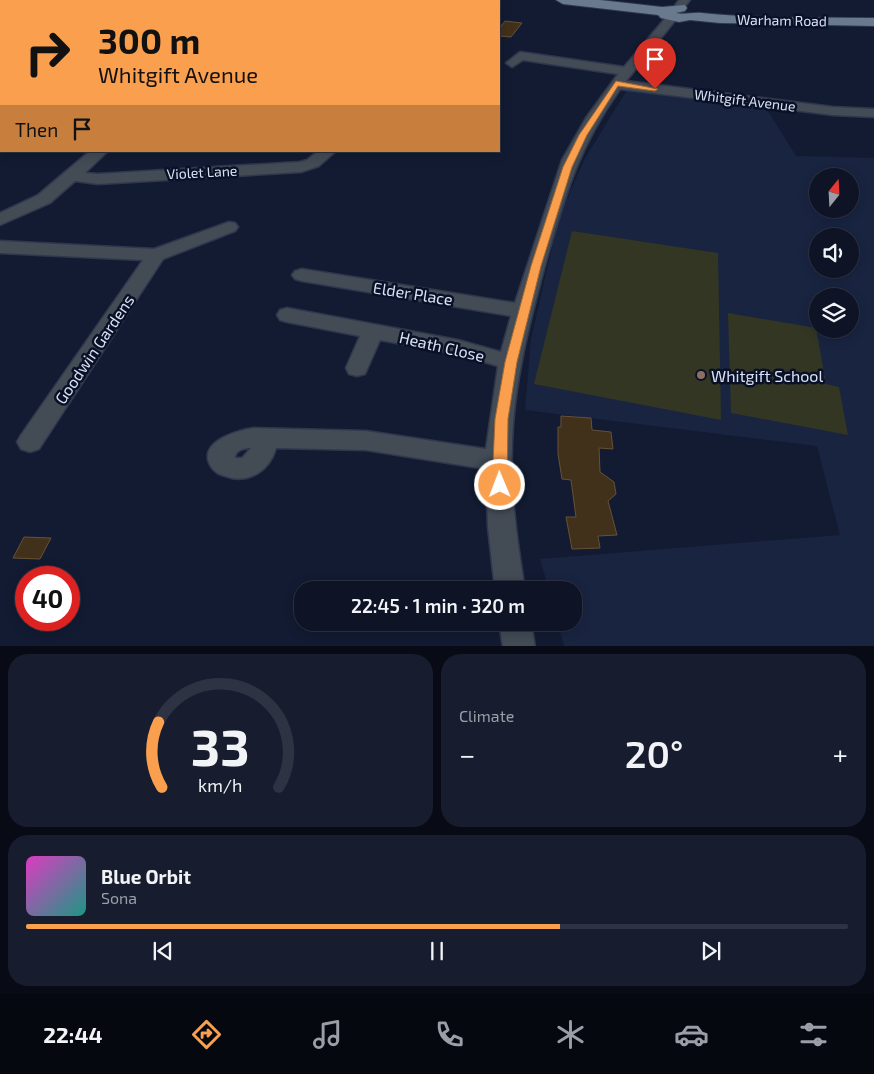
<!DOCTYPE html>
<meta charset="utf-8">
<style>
:root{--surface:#0e1426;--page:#171d2e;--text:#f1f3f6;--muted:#9b9ea7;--line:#2e3343;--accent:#fa9f4e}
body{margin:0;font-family:"Exo 2",sans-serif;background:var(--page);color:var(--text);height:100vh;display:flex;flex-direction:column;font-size:19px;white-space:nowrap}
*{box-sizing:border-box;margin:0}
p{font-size:16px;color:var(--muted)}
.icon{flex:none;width:28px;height:28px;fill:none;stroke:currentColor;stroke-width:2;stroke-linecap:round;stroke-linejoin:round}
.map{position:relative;height:646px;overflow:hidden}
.panel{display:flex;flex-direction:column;gap:8px;padding:8px;background:#080b15;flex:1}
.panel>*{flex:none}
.guide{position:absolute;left:0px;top:0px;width:500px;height:152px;box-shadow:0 2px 12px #0003,0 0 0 1px var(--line);background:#fa9f4e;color:#111;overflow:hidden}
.needle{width:32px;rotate:18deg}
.tools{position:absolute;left:809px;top:168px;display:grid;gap:10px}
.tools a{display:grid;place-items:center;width:50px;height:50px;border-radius:50%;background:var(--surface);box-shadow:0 2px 12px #0003,0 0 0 1px var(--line);font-size:25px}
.speed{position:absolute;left:15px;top:566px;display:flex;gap:10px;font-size:25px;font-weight:700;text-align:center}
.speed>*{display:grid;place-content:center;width:65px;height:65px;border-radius:50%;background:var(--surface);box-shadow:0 2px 12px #0003,0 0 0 1px var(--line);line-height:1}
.speed .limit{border:8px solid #d22;background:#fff;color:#111}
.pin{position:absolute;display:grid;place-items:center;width:42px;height:42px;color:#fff;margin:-51px -21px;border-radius:50% 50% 50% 0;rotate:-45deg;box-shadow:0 0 5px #0007}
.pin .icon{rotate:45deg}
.me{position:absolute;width:55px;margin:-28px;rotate:359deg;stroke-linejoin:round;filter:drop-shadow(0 0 4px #0008)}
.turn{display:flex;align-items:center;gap:18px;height:105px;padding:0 15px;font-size:22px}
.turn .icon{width:65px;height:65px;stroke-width:2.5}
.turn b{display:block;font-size:35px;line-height:42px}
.then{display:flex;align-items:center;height:48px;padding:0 15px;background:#0003;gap:10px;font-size:19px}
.big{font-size:38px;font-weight:600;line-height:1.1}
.panel .widget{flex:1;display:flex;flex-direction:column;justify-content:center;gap:8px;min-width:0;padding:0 18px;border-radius:20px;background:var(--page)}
.panel .dial{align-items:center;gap:0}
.dial svg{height:130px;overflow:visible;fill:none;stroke:var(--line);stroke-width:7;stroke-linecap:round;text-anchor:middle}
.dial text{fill:var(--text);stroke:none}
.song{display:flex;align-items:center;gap:15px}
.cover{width:60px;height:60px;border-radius:8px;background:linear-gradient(135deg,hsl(310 70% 55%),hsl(170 70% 35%))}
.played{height:5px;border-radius:2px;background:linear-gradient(90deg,var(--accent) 65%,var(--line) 65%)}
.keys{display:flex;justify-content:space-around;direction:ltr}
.heat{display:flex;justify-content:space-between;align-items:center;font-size:28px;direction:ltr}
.panel .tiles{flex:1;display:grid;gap:8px;grid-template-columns:1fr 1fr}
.widget:last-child{grid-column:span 2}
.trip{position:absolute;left:294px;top:581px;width:288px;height:50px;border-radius:20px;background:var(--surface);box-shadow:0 2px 12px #0003,0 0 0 1px var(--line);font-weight:600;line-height:50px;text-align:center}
.tab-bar{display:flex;height:80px;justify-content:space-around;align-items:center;background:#06080f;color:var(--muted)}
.tab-bar .icon{width:35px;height:35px}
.tab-bar .on{color:var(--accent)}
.tab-bar b{font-size:22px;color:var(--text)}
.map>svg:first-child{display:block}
.built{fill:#192441;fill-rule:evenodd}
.green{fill:#333623}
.building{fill:#42311a;stroke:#665137}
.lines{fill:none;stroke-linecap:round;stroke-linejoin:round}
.minor-casing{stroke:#2e374d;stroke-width:3}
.major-casing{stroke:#2e374d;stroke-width:2}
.minor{fill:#434b55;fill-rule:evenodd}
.major{fill:#697a8e;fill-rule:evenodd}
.route{fill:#fa9f4e;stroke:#a26733}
.education-dot{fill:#8d6e63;stroke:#091128;stroke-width:2}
.labels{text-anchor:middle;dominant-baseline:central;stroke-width:5;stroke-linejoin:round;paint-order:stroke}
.far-street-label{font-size:14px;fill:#dae1f2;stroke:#091128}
.street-label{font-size:16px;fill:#dae1f2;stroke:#091128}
.poi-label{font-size:16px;fill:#dae1f2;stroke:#091128;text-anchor:start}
</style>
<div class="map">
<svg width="874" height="647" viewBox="0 0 874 647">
<rect width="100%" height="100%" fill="#121b32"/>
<path class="built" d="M 627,90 L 766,108 L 796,156 L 874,158 L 874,646 L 564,646 L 558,623 L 572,622 L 572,590 L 549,590 L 540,559 L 840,535 L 817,446 L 525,410 L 531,339 L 559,217 L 584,160 ZM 818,176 L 850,176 L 850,209 L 818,209 ZM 818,236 L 850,236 L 850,269 L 818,269 ZM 818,296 L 850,296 L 850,329 L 818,329 Z"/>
<g class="green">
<path d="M 572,231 L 718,253 L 721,420 L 534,384 Z"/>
<path d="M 728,313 L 816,328 L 826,384 L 839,387 L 848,435 L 731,413 Z"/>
</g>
<g class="building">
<path d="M 505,21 L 522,23 L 511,37 L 499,36 L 499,29 Z"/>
<path d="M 561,416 L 591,418 L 592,430 L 611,432 L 613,449 L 599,448 L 600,472 L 614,482 L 616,494 L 608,501 L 617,535 L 598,536 L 600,548 L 572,549 L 566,517 L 576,517 L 571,480 L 562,479 L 558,454 L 558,427 L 561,427 Z"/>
<path d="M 24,537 L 51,538 L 40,559 L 13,558 Z"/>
</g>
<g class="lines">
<defs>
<g id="minor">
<path d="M 60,0 L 79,0 L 79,1 L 61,1 Z"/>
<path d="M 679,0 L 690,0 L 682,10 L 674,10 L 673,8 Z"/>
<path d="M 672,14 L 678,17 L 626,81 L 833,107 L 874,109 L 874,117 L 833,115 L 620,89 L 619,91 C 579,147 566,193 547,258 C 531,318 514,379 512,443 C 510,492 517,541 525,590 L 495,590 L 488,527 L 486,469 L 366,450 L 276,448 C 270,470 249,485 225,476 C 220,475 216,473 212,468 C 194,443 237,430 254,428 L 366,431 L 486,449 L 498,366 L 457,354 L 380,340 L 365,374 L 357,376 L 349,374 L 346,368 L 360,336 L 287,322 L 280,320 L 277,315 L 280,310 L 287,308 L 458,340 L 501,352 L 511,316 L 302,281 L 295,279 L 292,275 L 295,271 L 302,269 L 515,303 L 562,160 L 586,118 L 618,74 L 523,60 L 512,67 L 506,63 L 520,52 L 624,67 L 668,15 ZM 251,448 L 242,458 L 235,458 C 235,450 245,448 251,448 Z"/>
<rect x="0" y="49" width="1" height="8"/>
<rect x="0" y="103" width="1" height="8"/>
<path d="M 90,151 L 108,151 L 85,173 L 98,174 L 299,162 L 307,160 L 318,151 L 336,151 L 319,166 L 301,172 L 98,184 L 75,181 L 50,203 L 0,225 L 0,213 L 38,195 Z"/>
<path d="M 229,222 L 235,223 L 238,227 L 235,231 L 163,259 L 39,449 L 30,452 L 21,449 L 17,442 L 21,435 L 143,260 L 0,253 L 0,241 L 154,249 Z"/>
<path d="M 499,622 L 531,622 L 535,647 L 503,647 Z"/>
</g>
<path id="major" d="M 556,0 L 600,0 L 662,7 L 685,5 L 687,8 L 685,11 L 676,13 C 684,15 693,12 702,13 C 759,19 817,17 874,18 L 874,26 L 720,23 L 690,20 L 679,22 L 661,18 L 658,15 L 563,4 Z"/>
</defs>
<use href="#minor" class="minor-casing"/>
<use href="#major" class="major-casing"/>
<use href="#minor" class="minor"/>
<use href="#major" class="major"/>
</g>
<path class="route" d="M 616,81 L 658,89 L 655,91 L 618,86 L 587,135 L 572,167 L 541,266 L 517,362 L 508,419 L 507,485 L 505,489 L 494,489 L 492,485 L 495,419 L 505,362 L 531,266 L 563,167 L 579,135 Z"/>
<circle class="education-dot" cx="701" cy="375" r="5"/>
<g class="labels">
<g class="far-street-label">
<text transform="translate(782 20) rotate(1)">Warham Road</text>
<text transform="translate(745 100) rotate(7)">Whitgift Avenue</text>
<text transform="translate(202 172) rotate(-3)">Violet Lane</text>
</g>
<g class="street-label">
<text transform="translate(413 293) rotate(9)">Elder Place</text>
<text transform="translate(442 346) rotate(13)">Heath Close</text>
<text transform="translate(94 349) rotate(-56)">Goodwin Gardens</text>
</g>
<g class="poi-label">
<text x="711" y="375">Whitgift School</text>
</g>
</g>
</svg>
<div class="tools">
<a><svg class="needle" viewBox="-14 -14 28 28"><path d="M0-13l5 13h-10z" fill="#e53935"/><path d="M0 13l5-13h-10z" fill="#9b9ea7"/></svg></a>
<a><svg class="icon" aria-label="sound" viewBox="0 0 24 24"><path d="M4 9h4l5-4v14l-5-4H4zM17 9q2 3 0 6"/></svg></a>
<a><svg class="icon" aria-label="layers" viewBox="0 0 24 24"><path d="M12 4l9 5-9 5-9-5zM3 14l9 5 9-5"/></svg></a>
</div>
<div class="speed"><div class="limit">40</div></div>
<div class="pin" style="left:655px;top:89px;background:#d93025"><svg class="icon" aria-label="arrive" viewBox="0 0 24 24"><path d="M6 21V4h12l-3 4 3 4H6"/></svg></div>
<svg class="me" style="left:500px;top:485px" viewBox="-20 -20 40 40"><circle r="17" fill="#fa9f4e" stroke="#fff" stroke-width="3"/><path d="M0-11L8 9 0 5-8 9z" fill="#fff"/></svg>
<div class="trip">22:45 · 1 min · 320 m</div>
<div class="guide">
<div class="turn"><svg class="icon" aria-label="right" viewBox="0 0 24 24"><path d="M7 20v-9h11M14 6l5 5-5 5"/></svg><div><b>300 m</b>Whitgift Avenue</div></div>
<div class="then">Then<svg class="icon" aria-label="arrive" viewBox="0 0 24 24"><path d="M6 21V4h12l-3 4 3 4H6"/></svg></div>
</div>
</div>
<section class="panel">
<div class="tiles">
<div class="widget dial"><svg viewBox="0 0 100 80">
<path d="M14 69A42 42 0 1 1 86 69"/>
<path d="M14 69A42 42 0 0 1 12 29" stroke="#fa9f4e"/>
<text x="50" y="56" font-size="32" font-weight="700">33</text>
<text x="50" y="72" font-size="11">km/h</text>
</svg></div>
<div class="widget"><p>Climate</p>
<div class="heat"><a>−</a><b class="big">20°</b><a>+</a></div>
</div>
<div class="widget">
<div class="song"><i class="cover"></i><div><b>Blue Orbit</b><p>Sona</p></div></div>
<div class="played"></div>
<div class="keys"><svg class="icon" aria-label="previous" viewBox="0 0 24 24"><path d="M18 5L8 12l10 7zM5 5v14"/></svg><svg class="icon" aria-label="pause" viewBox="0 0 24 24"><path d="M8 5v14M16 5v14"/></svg><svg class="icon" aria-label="next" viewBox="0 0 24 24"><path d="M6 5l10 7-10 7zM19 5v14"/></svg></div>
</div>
</div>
</section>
<nav class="tab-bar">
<b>22:44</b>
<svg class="icon on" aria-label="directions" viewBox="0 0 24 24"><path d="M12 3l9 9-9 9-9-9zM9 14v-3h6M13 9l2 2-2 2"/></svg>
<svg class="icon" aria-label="music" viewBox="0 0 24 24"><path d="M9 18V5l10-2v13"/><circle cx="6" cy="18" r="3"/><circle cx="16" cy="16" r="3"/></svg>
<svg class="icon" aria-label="phone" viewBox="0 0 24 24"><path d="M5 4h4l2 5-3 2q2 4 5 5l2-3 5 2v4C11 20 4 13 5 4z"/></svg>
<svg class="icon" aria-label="climate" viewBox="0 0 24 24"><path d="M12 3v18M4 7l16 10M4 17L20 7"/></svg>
<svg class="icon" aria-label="car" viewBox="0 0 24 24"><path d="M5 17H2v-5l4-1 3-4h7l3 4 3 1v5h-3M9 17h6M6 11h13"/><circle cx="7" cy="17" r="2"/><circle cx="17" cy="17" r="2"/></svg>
<svg class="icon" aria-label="filters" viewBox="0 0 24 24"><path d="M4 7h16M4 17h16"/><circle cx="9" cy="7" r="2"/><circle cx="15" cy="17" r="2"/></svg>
</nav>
